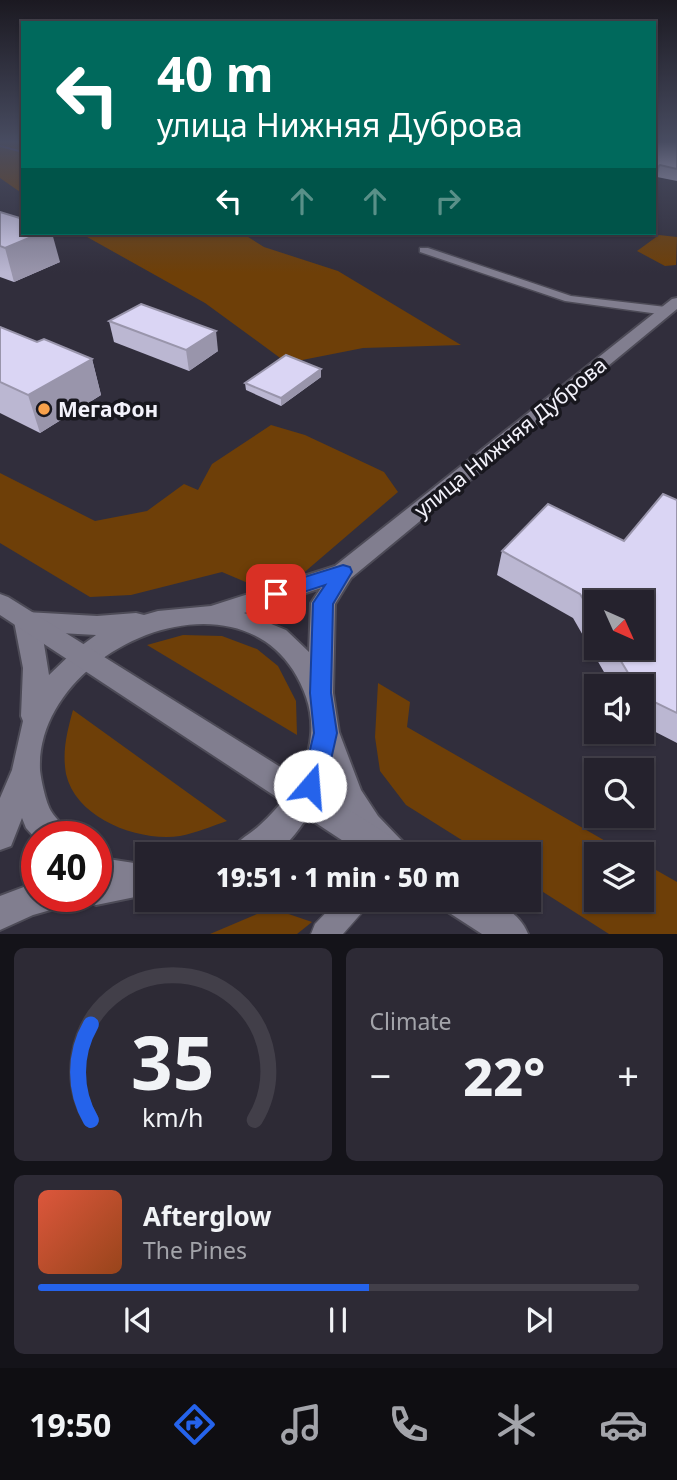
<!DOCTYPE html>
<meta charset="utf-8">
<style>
:root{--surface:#25222d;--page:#2d2a35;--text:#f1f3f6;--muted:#a3a4aa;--line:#423f49;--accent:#2563eb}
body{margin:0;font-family:"Noto Sans",sans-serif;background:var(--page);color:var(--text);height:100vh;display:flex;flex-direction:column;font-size:26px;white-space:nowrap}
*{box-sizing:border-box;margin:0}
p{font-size:23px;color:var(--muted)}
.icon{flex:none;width:38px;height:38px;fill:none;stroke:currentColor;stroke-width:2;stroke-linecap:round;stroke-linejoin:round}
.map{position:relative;height:934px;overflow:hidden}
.panel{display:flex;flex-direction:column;gap:14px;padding:14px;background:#141319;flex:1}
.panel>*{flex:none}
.hud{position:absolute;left:21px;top:21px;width:635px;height:214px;border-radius:0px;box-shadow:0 2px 5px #0004,0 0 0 2px var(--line);background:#00695c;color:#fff;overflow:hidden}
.needle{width:46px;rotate:135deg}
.buttons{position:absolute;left:584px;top:590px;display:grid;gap:14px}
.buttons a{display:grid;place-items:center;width:70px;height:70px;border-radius:0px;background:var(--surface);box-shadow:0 2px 5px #0004,0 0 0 2px var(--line);font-size:35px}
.speed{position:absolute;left:21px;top:821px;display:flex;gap:14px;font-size:35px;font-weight:700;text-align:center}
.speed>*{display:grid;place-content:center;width:91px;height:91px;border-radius:50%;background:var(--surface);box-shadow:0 2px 5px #0004,0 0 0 2px var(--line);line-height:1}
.speed .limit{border:10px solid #d22;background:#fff;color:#111}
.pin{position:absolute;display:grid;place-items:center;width:60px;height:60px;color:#fff;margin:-30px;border-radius:14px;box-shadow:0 4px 10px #0006}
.me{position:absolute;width:77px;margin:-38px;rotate:18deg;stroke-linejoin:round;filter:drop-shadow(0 0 5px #0008)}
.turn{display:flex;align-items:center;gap:24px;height:147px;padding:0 21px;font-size:32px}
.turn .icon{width:91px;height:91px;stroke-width:2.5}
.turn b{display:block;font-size:49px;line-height:60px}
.lanes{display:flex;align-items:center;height:66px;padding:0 21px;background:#0003;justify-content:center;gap:35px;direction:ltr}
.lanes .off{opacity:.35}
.big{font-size:52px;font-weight:800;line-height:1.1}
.panel .card{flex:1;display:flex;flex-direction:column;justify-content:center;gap:10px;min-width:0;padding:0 24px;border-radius:10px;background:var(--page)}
.panel .dial{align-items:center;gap:0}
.dial svg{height:182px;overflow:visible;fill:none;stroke:var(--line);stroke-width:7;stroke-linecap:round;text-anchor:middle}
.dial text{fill:var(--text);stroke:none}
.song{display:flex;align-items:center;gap:21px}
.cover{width:84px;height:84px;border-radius:10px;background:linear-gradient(135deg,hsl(10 70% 55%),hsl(20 70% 35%))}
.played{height:7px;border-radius:4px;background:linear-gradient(90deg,var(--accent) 55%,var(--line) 55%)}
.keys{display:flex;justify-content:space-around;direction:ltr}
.heat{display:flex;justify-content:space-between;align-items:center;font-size:38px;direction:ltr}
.panel .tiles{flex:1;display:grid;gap:14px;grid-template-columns:1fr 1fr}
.card:last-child{grid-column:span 2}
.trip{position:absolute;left:135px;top:842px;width:406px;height:70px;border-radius:0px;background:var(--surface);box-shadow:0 2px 5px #0004,0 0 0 2px var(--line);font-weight:800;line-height:70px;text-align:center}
.tabs{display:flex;height:112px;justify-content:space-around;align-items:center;background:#0f0e12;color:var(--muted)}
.tabs .icon{width:49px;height:49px}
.tabs .on{color:var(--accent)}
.tabs b{font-size:32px;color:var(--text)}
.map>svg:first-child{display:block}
.green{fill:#6e3f08}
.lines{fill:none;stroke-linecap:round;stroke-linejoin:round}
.stream{fill:#58478a;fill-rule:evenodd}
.service-casing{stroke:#4d4b57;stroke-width:3}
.tertiary-casing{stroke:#4d4b57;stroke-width:4}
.secondary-casing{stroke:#4d4b57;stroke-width:4}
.service{fill:#817e8f;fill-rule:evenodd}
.tertiary{fill:#817e8f;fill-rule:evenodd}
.secondary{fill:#817e8f;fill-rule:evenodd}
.wall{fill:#bbb7d2;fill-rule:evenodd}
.shaded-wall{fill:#9995ab}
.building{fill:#dad5f4;stroke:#9995ab;stroke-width:2}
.route{fill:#2563eb;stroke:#184099;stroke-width:2}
.poi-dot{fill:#f8a14b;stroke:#18171e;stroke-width:2.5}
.labels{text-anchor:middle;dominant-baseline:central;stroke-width:7;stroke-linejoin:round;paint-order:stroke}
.poi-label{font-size:21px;font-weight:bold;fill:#f3f2fb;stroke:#18171e;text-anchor:start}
.street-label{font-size:21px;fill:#f3f2fb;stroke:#18171e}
</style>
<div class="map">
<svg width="677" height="934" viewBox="0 0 677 934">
<rect width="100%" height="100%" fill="#312e3c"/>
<g class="green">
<path d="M 0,142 L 23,142 L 23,194 L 0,178 Z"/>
<path d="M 80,233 L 242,233 L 264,247 L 338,271 L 461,345 L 363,348 L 287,363 L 205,303 Z"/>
<path d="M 659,235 L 677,237 L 676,265 L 665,266 L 637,251 Z"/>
<path d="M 271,425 L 305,435 L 384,472 L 398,492 L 300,576 L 255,586 L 222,572 L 131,595 L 90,597 L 0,543 L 0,473 L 95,521 L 147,511 L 184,484 L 198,490 L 212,464 Z"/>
<path d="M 183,635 L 222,636 L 257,649 L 278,666 L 296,701 L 297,735 L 147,645 Z"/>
<path d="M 378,683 L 410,702 L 407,727 L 628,854 L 597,854 L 597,900 L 642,900 L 642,862 L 677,882 L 677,934 L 609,934 L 529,883 L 528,854 L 484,854 L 406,805 L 380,771 L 375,737 Z"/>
<path d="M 73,710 L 227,821 C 212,826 196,833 180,836 C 139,842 76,819 66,774 C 62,751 67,732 73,710 Z"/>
<path d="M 271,908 L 312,922 L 297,934 L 210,934 Z"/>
</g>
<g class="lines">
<path class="stream" d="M 0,145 L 23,151 L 23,153 L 0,147 Z"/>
<defs>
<g id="service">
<path d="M 420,248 L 428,248 L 571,296 L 666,307 L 672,311 L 666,315 L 565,301 L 420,252 Z"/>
<path d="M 338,900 L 369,900 L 365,909 L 343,934 L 311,934 L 315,924 Z"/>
</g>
<g id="tertiary">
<path d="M 677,298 L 677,309 L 351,578 L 335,604 L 333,693 L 339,732 L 361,790 L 378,816 L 404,843 L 409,854 L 371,854 L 347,824 L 327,781 C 319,799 291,850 270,854 C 257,856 243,854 230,854 C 237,839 248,836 260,825 C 286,801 308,772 311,735 C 313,711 305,689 293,670 C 225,566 35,655 40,770 C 41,780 46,803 51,811 C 57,821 65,825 69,836 L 37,836 L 37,840 L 26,828 L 22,818 L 11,846 L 0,850 L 0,798 L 12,770 L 23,721 L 21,716 L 23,668 L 14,621 L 18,614 L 26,612 L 97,616 L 136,613 L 144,615 L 158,611 L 211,606 L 335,566 L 672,299 ZM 321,588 L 311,603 L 309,652 L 286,630 L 244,613 ZM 42,632 L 96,635 L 74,651 L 49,675 Z"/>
<path d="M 96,854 L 108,859 L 147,865 L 147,897 L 140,896 L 96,905 L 85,900 L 83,896 L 96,896 Z"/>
<path d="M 37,882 L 37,896 L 66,896 L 61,907 L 33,915 L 0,930 L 0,896 Z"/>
</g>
<g id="secondary">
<path d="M 0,594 L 8,597 L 402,843 L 407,854 L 363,854 L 0,615 Z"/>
<path d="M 444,900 C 475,897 514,900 528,934 L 482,934 L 448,912 Z"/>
</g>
</defs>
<use href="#service" class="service-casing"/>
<use href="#tertiary" class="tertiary-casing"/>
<use href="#secondary" class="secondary-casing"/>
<use href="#service" class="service"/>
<use href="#tertiary" class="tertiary"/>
<use href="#secondary" class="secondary"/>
</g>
<g class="wall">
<path d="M 677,142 L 677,181 L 657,177 L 654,178 L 654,144 Z"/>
<path d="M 0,212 L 60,262 L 14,282 L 0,277 Z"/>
<path d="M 109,321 L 218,351 L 189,371 L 114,342 Z"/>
<path d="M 0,327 L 37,342 L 92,359 L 101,395 L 40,433 L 0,413 Z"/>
<path d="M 321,369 L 321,377 L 281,406 L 246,390 L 245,383 Z"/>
<path d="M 677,500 L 677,743 L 642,725 L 642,686 L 612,686 L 573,618 L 497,575 L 502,551 L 624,541 ZM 597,602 L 642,648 L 597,648 Z"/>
</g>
<g class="shaded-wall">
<path d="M 660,165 L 657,177 L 654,178 L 654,169 Z"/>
<path d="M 41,233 L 52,233 L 60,262 L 14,282 L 5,248 Z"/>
<path d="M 216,331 L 218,351 L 189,371 L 186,350 Z"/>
<path d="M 92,359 L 101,395 L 40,433 L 28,395 Z"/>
<path d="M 321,369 L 321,377 L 281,406 L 281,398 Z"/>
</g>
<g class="building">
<path d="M 658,142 L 677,142 L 677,169 L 660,165 L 654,169 L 654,144 Z"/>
<path d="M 0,212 L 23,219 L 23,233 L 41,233 L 5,248 L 0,246 Z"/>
<path d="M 141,304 L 216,331 L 186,350 L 109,321 Z"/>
<path d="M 0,327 L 37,342 L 44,339 L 92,359 L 28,395 L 0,382 Z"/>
<path d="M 286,355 L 321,369 L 281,398 L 245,383 Z"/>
<path d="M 663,494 L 677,500 L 677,713 L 642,696 L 642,686 L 636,686 L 613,648 L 642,648 L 642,602 L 597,602 L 597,621 L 580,594 L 502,551 L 548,504 L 624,541 Z"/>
</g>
<linearGradient id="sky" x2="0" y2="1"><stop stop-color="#1b1921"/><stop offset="0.52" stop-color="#484c61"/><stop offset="1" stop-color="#484c61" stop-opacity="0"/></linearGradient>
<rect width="677" height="273" fill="url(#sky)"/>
<path class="route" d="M 343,565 L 350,567 L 352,572 L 333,604 L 331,693 L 337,733 L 328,773 L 318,794 L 310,798 L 301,794 L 298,786 L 305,771 L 314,733 L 310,693 L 313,603 L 325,585 L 276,601 L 269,599 L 266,594 L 269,588 Z"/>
<circle class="poi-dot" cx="44" cy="409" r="7"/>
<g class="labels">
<g class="poi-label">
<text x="58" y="409">МегаФон</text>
</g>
<g class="street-label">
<text transform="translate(510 437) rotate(-39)">улица Нижняя Дуброва</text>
</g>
</g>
</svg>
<div class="buttons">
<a><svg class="needle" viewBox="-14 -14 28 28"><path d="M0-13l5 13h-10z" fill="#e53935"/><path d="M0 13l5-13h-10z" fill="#a3a4aa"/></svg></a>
<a><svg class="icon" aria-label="sound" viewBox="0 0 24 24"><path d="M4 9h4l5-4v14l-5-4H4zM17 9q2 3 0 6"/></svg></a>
<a><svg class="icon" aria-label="search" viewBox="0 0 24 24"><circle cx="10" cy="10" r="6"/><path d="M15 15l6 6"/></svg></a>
<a><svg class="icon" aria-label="layers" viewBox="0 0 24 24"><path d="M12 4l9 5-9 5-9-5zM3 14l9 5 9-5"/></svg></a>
</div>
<div class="speed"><div class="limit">40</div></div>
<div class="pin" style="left:276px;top:594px;background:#d93025"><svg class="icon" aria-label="arrive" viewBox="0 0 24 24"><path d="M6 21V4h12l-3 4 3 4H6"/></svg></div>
<svg class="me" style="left:310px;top:786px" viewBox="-20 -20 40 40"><circle r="19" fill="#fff"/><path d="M0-13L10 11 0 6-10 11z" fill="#2563eb"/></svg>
<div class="trip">19:51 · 1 min · 50 m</div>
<div class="hud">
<div class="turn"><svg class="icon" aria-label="left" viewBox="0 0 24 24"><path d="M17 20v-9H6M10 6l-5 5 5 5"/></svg><div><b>40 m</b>улица Нижняя Дуброва</div></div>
<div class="lanes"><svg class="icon" aria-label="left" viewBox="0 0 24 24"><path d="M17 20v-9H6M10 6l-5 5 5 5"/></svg><svg class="icon off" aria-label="ahead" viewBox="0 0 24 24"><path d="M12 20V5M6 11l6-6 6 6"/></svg><svg class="icon off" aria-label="ahead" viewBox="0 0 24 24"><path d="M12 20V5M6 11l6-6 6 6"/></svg><svg class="icon off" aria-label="right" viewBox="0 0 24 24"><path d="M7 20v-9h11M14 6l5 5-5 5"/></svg></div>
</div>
</div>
<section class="panel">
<div class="tiles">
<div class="card dial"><svg viewBox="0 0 100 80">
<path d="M14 69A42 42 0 1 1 86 69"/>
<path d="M14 69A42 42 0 0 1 14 27" stroke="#2563eb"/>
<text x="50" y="56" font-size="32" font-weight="700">35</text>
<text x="50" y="72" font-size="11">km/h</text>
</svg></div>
<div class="card"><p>Climate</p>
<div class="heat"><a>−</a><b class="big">22°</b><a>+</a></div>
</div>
<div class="card">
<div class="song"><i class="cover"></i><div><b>Afterglow</b><p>The Pines</p></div></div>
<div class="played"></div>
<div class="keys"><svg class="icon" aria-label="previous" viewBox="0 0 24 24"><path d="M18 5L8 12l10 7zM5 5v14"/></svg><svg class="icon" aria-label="pause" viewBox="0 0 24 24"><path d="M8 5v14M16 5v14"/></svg><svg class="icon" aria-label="next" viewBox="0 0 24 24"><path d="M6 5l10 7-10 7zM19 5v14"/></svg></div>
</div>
</div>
</section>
<nav class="tabs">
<b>19:50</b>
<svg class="icon on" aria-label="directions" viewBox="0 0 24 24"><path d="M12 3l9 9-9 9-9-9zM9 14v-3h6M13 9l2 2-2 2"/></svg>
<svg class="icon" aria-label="music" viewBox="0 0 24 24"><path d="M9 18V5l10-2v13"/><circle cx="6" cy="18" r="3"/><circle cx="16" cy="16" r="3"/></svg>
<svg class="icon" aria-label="phone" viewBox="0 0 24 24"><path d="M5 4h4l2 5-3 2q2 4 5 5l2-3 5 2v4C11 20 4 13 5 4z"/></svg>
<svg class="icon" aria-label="climate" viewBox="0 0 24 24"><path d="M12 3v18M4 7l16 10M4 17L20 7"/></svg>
<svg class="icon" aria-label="car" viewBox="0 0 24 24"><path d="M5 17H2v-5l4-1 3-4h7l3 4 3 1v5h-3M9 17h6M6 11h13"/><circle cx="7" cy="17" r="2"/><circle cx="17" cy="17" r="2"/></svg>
</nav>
